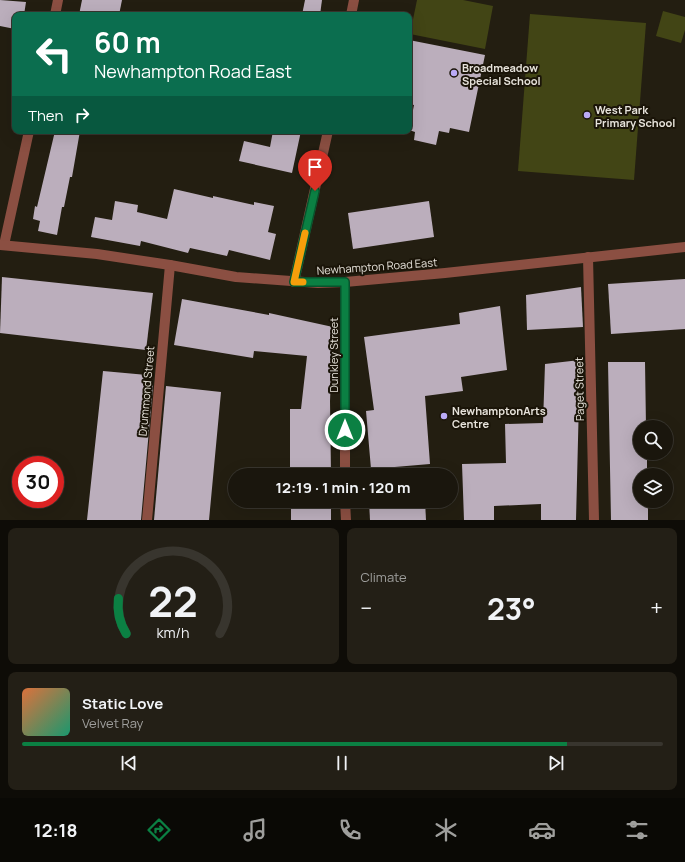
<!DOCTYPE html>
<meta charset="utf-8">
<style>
:root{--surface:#1a160d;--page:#231f16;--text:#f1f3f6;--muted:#9f9f9d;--line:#38352e;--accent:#0b8043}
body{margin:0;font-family:Manrope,sans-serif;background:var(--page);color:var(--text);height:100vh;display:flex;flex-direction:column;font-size:15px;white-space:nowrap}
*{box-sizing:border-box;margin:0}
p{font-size:13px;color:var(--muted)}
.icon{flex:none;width:22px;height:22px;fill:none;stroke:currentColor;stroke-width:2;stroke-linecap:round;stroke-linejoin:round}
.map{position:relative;height:520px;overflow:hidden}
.side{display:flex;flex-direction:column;gap:8px;padding:8px;background:#0e0c07;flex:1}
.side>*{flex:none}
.guide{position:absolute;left:12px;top:12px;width:400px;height:122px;border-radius:8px;box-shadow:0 4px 16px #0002,0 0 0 1px var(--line);background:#0b6e4f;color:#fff;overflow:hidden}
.tools{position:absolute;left:633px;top:420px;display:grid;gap:8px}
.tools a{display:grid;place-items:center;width:40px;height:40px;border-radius:50%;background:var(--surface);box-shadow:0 4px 16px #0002,0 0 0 1px var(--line);font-size:20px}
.speed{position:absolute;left:12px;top:456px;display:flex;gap:8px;font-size:20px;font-weight:700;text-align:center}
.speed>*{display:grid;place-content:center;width:52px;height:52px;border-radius:50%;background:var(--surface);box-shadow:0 4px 16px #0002,0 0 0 1px var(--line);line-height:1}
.speed .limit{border:6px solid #d22;background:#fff;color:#111}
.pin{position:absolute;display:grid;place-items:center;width:34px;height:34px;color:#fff;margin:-41px -17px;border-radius:50% 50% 50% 0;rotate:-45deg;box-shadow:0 0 4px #0007}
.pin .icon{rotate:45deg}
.me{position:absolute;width:44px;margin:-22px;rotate:0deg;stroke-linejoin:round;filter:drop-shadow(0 0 3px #0008)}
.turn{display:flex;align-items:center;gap:14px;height:84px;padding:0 16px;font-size:18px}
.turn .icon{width:52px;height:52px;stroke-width:2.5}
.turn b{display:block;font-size:28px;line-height:34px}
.then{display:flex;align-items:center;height:38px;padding:0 16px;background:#0003;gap:8px;font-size:15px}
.big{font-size:30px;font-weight:700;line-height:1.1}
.side .widget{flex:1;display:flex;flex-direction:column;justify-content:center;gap:6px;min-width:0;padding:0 14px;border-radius:8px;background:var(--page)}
.side .dial{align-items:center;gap:0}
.dial svg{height:104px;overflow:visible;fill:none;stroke:var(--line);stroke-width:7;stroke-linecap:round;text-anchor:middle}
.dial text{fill:var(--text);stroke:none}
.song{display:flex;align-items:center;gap:12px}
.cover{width:48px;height:48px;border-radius:6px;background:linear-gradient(135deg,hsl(20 70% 55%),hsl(160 70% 35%))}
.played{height:4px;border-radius:2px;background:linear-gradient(90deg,var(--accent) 85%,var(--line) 85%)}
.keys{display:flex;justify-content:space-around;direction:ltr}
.heat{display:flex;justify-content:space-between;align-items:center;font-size:22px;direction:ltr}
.side .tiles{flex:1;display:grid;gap:8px;grid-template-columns:1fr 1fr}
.widget:last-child{grid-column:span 2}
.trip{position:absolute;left:228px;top:468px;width:230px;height:40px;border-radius:20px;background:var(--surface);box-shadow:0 4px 16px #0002,0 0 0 1px var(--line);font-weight:700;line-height:40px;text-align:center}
.dock{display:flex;height:64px;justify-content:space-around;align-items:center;background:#0a0905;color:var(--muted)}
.dock .icon{width:28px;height:28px}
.dock .selected{color:var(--accent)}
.dock b{font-size:18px;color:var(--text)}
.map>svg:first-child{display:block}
.green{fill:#424515}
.building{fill:#bbaebc}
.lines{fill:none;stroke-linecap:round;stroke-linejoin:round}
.minor{stroke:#8b4f42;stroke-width:10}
.tertiary{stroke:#8b4f42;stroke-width:10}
.route-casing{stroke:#07532c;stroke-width:10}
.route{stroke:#0b8043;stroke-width:7}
.slow{stroke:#f59e0b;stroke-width:7}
.poi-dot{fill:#baaaf6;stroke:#1a1408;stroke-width:1.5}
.labels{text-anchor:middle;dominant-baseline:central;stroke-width:4;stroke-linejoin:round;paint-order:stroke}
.poi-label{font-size:11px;font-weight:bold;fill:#e7e3db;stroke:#1a1408;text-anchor:start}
.street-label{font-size:11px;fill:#e7e3db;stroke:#1a1408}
</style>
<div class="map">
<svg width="685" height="520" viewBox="0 0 685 520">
<rect width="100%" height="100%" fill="#231e11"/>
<g class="green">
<path d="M 417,0 L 463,0 L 493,6 L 485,49 L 410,34 Z"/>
<path d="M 663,11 L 685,17 L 685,30 L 681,43 L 656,36 Z"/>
<path d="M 530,14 L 646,23 L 634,180 L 518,171 Z"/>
</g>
<g class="building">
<path d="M 0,0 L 26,2 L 24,15 L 15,15 L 15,29 L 0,26 Z"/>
<path d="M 82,0 L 122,0 L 119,15 L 79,15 Z"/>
<path d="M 305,0 L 322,0 L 320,15 L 302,15 Z"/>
<path d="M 409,40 L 485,55 L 469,132 L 450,128 L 449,133 L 439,131 L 436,145 L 414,140 L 415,132 L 409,130 L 414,105 L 409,104 Z"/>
<path d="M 55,131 L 80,131 L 72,177 L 70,177 L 64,207 L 62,207 L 57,235 L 38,231 L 40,221 L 33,219 L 35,206 L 37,207 Z"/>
<path d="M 273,131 L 301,131 L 292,173 L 239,161 L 244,141 L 270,147 Z"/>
<path d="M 174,189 L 213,198 L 213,196 L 254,205 L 254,202 L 274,206 L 268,232 L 276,234 L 270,260 L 229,250 L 227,256 L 190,248 L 188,253 L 141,241 L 140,246 L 91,237 L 95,217 L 112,220 L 115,201 L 138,205 L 137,212 L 167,219 Z"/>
<path d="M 429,201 L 434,237 L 353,249 L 348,213 Z"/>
<path d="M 2,277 L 153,293 L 146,350 L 0,333 Z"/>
<path d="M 685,279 L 685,329 L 611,334 L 608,284 Z"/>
<path d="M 581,287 L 583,327 L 527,330 L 526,295 Z"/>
<path d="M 182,299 L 269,315 L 269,313 L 333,327 L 330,401 L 331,475 L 290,475 L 290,409 L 301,409 L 307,356 L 254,351 L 253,358 L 174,345 Z"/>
<path d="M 500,306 L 507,370 L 461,377 L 463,391 L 425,396 L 430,464 L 371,469 L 366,411 L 374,410 L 364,337 L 460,324 L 459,313 Z"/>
<path d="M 580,360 L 576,520 L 541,520 L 541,504 L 494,506 L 494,520 L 464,520 L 462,464 L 506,463 L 505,424 L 543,423 L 545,364 Z"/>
<path d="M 608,362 L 645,362 L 646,427 L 640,427 L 640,453 L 647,453 L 647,475 L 640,475 L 640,501 L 648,501 L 648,520 L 611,520 Z"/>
<path d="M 103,371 L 147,375 L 146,384 L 153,385 L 141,520 L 87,520 Z"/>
<path d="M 166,386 L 221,392 L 209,520 L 154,520 Z"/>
<rect x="291" y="501" width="40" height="19"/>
<path d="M 369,501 L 425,501 L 426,520 L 370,520 Z"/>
</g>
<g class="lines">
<g class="minor">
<path d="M 55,15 L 58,0"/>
<path d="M 351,15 L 354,0"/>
<path d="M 4,245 L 29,131"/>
<path d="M 588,257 L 594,520"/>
<path d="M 294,282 L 328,131"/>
<path d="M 345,475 L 345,282"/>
<path d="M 345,501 L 346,520"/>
<path d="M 147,520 L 170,265"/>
</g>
<path class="tertiary" d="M 0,245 L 97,254 L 170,265 L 236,277 L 318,283 L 345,282 L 445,273 L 685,247"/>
</g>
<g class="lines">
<defs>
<path id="route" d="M 315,191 L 294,282 L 345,282 L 345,430"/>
</defs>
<use href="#route" class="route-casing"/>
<use href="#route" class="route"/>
<path class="slow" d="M 303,282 L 294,282 L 305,233"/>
</g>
<g class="poi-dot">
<circle cx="454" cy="73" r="4"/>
<circle cx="587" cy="115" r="4"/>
<circle cx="444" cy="416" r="4"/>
</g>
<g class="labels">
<g class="poi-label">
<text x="462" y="67">Broadmeadow<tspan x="462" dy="13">Special School</tspan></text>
<text x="595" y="109">West Park<tspan x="595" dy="13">Primary School</tspan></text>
<text x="452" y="410">NewhamptonArts<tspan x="452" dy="13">Centre</tspan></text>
</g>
<g class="street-label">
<text transform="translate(377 266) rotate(-4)">Newhampton Road East</text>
<text transform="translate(333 355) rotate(-90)">Dunkley Street</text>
<text transform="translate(579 389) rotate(-91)">Paget Street</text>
<text transform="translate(146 391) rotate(-85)">Drummond Street</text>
</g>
</g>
</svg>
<div class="tools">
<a><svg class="icon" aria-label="search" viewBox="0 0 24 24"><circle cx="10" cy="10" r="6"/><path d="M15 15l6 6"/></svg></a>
<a><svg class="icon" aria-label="layers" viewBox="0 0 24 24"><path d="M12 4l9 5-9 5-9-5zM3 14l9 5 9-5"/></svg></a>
</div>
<div class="speed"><div class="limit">30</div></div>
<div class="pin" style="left:315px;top:191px;background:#d93025"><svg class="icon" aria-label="arrive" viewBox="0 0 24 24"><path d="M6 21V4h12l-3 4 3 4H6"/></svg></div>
<svg class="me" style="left:345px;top:430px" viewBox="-20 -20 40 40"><circle r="17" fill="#0b8043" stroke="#fff" stroke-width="3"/><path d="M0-11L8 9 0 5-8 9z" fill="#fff"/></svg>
<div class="trip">12:19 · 1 min · 120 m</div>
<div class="guide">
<div class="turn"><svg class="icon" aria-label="left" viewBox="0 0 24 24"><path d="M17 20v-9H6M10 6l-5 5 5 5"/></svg><div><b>60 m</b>Newhampton Road East</div></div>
<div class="then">Then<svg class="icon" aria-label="right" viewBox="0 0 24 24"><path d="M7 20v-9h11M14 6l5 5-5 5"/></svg></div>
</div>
</div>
<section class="side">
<div class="tiles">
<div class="widget dial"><svg viewBox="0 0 100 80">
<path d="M14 69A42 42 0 1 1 86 69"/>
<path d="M14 69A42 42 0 0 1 8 42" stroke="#0b8043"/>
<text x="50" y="56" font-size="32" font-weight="700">22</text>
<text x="50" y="72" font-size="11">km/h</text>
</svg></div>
<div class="widget"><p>Climate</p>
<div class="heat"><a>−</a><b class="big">23°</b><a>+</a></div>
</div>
<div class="widget">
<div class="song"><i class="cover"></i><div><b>Static Love</b><p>Velvet Ray</p></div></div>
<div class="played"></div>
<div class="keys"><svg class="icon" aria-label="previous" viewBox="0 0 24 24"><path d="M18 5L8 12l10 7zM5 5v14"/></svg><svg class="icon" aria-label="pause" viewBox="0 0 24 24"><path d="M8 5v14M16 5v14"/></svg><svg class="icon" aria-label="next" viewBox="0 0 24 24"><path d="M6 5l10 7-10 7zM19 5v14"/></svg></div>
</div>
</div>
</section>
<nav class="dock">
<b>12:18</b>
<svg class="icon selected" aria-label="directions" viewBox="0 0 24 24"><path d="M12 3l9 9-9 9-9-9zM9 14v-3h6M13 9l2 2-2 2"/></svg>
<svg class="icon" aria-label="music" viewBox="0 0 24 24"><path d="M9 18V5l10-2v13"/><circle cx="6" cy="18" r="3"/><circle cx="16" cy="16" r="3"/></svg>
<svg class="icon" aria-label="phone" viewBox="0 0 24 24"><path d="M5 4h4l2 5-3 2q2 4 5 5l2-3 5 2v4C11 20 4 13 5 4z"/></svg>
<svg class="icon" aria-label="climate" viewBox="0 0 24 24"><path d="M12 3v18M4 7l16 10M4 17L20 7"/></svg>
<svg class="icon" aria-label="car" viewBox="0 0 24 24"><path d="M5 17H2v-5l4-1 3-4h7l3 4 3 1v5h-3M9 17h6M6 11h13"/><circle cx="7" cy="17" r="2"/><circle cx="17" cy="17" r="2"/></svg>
<svg class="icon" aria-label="filters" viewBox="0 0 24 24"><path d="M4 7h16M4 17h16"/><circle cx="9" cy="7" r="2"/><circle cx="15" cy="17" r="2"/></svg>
</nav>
